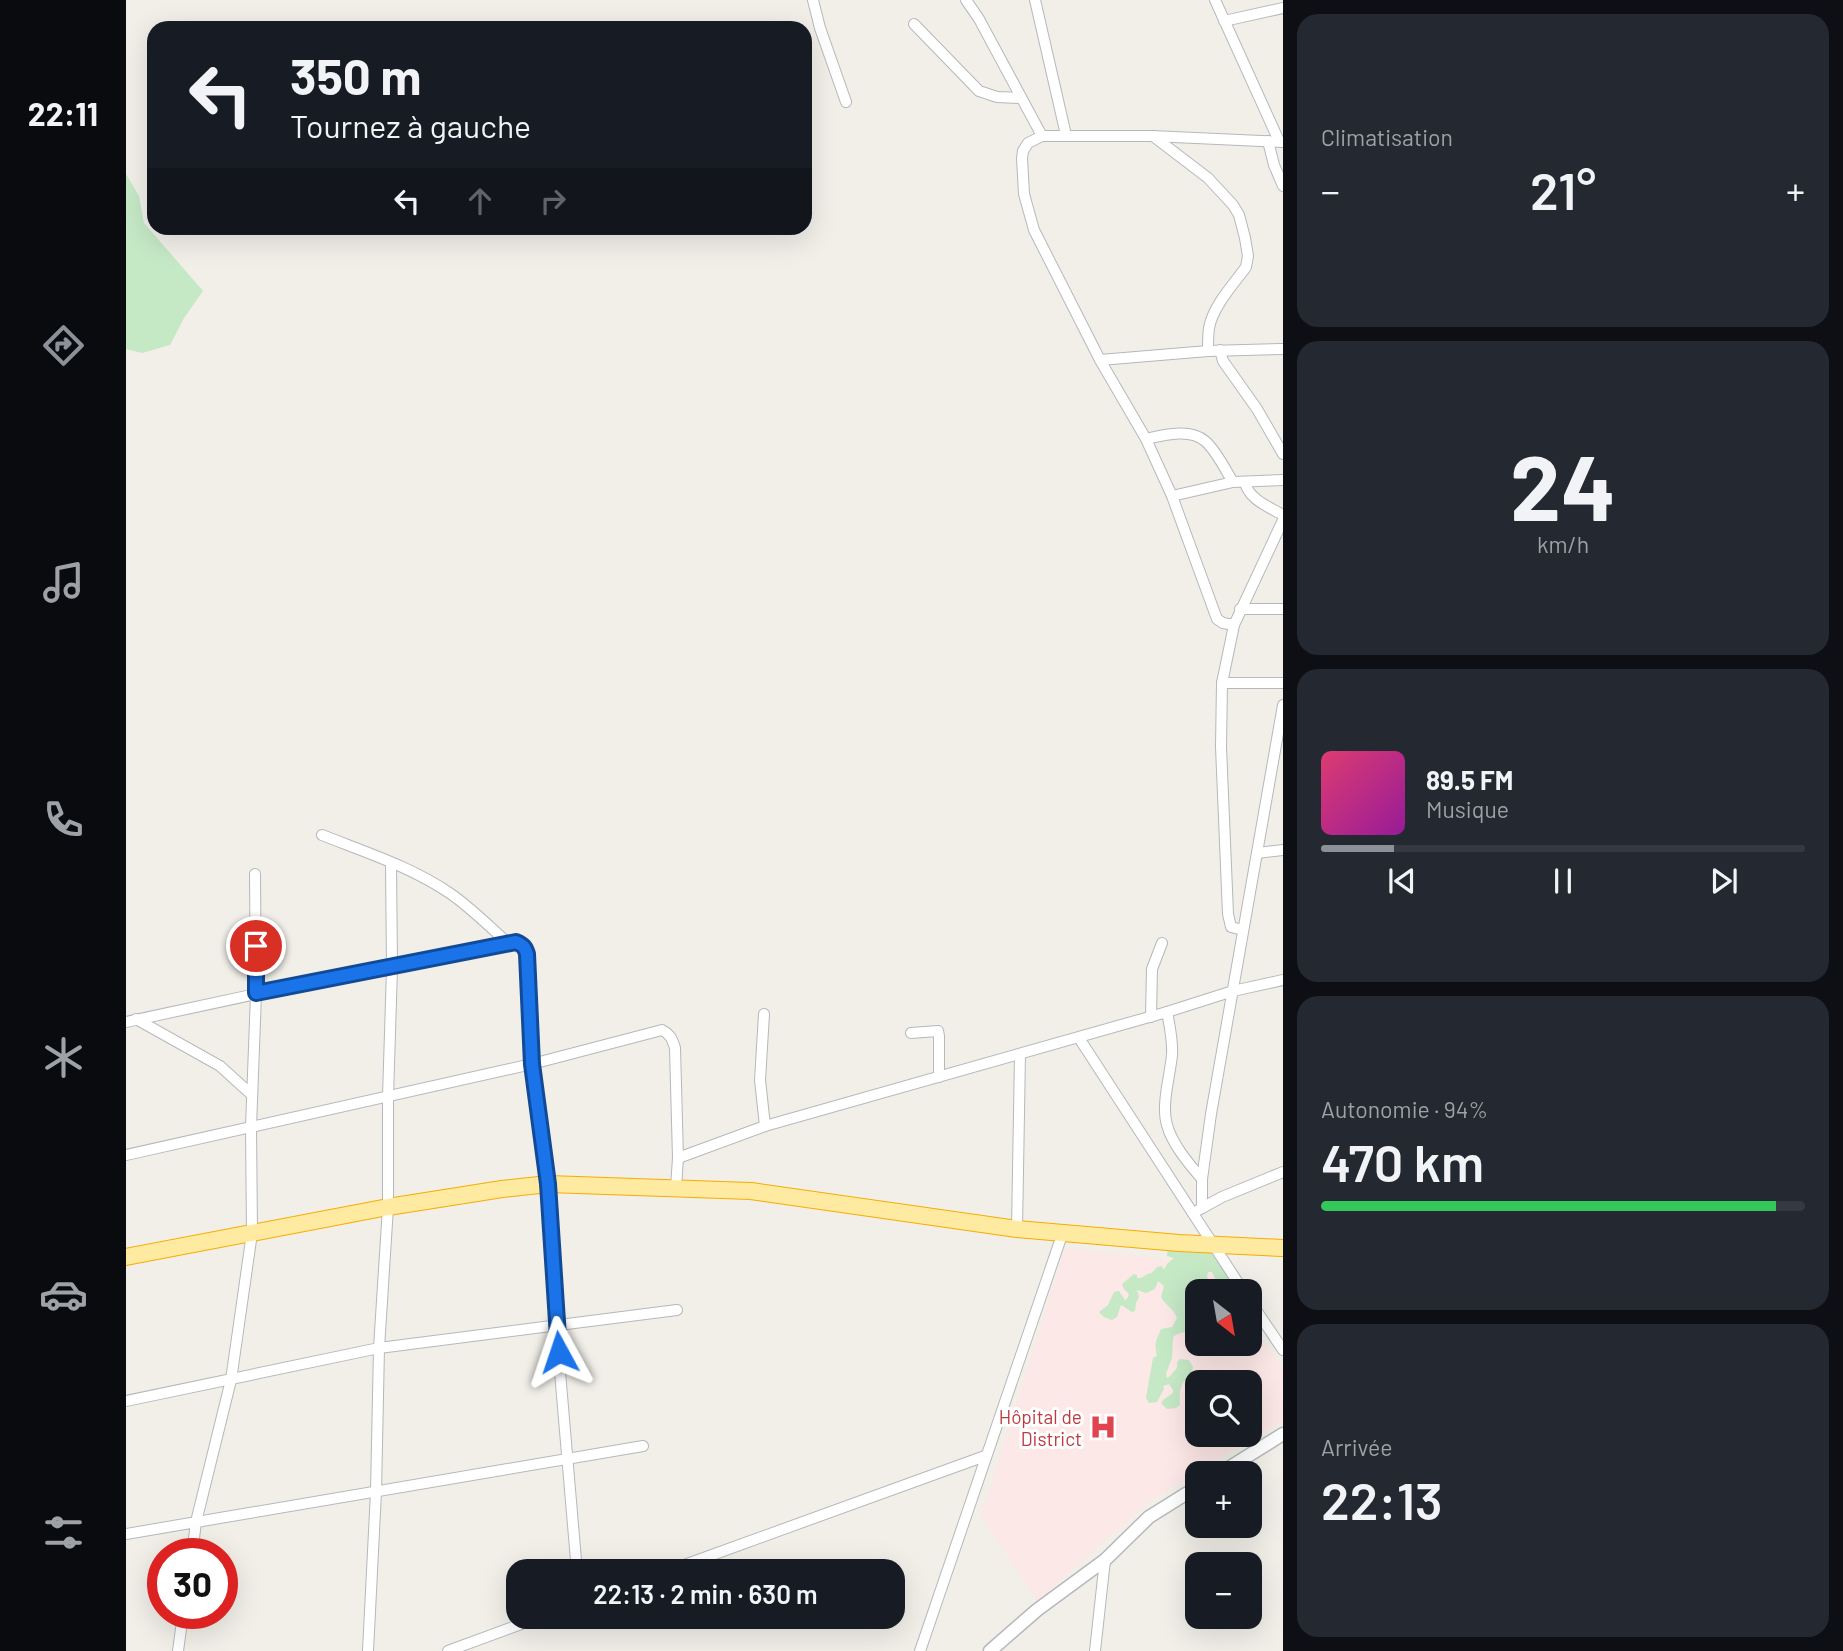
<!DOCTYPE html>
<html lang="fr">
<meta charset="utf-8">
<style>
:root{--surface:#171b24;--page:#242831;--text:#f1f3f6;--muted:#9ea1a6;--line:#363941;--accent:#8c9099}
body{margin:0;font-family:Barlow,sans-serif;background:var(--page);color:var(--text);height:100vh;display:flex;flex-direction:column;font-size:26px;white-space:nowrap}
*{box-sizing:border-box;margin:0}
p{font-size:23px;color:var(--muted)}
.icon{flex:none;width:38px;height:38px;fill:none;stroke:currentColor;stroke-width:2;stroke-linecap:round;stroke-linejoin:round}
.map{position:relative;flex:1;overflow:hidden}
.drawer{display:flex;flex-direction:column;gap:14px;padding:14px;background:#0d0f14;width:560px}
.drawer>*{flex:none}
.top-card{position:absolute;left:21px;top:21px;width:665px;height:214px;border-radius:21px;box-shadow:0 7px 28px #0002;background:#171b24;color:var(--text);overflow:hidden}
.needle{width:46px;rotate:149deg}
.tools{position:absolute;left:1059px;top:1279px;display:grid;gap:14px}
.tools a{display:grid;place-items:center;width:77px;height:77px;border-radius:14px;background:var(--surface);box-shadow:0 7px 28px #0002;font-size:35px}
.speed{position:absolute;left:21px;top:1538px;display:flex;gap:14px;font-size:35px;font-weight:700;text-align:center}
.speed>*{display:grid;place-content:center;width:91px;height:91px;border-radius:50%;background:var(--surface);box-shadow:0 7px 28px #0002;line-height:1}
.speed .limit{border:10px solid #d22;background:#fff;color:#111}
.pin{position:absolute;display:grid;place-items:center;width:60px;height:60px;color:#fff;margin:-30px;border:4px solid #fff;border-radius:50%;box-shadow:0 2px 7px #0007}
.me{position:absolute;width:77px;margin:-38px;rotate:355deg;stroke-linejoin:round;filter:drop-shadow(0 0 5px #0008)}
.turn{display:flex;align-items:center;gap:24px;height:147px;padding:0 28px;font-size:32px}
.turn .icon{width:91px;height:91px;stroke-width:2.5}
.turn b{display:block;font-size:49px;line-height:60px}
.lanes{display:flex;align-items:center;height:66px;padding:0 28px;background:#0003;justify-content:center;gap:35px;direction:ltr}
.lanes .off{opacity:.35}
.big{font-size:52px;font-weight:600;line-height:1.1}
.drawer .card{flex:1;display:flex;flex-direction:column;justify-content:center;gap:10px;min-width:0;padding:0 24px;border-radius:21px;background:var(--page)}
.drawer .dial{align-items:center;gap:0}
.dial b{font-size:91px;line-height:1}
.song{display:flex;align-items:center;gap:21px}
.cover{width:84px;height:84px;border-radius:10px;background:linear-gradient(135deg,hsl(340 70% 55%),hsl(300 70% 35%))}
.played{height:7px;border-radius:4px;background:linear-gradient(90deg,var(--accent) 15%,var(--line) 15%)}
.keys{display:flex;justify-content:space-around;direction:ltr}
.heat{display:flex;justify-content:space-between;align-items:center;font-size:38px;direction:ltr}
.charge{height:10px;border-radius:5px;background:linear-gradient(90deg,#34c759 94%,var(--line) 0)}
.trip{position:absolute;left:380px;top:1559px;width:399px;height:70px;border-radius:21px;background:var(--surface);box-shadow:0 7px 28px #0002;font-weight:600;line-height:70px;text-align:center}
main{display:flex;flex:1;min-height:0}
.tabs{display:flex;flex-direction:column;width:126px;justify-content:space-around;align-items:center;background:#090b0e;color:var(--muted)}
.tabs .icon{width:49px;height:49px}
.tabs .active{color:var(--accent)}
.tabs b{font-size:32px;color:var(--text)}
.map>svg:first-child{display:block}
.medical{fill:#fce8e6;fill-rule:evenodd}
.green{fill:#c5e8c5}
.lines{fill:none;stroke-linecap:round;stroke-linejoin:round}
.minor-casing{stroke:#b5b8bc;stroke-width:12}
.tertiary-casing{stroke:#b5b8bc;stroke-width:15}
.trunk-casing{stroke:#f9ab00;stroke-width:18}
.minor{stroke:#fff;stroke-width:10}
.tertiary{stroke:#fff;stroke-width:12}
.trunk{stroke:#feeaa1;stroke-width:16}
.route-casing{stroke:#114b97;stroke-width:18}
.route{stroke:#1a73e8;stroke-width:12}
.labels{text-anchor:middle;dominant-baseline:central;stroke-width:6;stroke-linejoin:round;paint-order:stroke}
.health-label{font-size:19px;fill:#be3a42;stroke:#fff;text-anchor:end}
</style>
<main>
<nav class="tabs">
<b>22:11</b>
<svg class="icon active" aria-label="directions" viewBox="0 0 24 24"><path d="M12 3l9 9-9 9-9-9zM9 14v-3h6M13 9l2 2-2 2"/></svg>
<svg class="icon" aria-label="music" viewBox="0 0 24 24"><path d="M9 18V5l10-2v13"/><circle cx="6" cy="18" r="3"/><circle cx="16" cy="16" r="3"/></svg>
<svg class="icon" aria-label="phone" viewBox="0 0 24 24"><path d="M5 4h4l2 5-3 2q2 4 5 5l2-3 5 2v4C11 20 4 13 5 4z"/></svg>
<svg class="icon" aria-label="climate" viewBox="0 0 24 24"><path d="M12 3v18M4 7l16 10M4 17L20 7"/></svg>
<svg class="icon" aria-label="car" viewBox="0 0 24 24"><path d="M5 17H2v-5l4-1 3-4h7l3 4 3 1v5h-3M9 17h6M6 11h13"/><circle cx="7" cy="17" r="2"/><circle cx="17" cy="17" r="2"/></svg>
<svg class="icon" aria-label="filters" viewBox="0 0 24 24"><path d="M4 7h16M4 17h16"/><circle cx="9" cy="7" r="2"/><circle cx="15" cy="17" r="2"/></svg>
</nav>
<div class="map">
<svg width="1157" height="1651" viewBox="0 0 1157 1651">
<rect width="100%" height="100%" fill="#f1efe8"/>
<path class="medical" d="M 939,1248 L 1084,1264 L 1103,1291 L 1071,1292 L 1071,1344 L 1124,1344 L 1124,1321 L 1157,1369 L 1157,1420 L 1024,1501 L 911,1601 L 855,1516 ZM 1071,1382 L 1124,1382 L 1124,1435 L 1071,1435 Z"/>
<g class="green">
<path d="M 0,174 L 13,196 L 18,223 L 77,291 L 58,318 L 44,345 L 16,353 L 0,349 Z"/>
<path d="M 1082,1241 L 1118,1292 L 1096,1291 L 1100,1288 L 1100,1286 L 1091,1283 L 1086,1272 L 1082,1272 L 1081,1277 L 1086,1287 L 1084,1291 L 1071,1292 L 1071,1327 C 1064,1333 1054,1331 1047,1337 L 1046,1358 L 1040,1374 L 1041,1378 L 1043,1377 L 1051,1368 L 1051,1362 L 1054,1359 L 1063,1360 L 1067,1367 L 1066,1374 C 1054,1382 1053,1391 1054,1405 L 1050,1408 L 1041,1409 L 1035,1403 L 1038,1399 L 1047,1393 L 1047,1390 L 1043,1384 L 1037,1386 L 1038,1389 L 1031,1402 L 1023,1403 L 1020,1398 L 1027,1358 L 1031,1356 C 1028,1343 1030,1341 1035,1329 L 1046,1327 L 1051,1318 C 1047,1308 1040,1306 1035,1297 L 1038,1286 L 1032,1281 L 1029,1289 L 1020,1293 L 1011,1290 L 1013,1297 L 1010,1303 L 1009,1311 L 1006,1312 L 995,1305 L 991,1317 L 986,1320 L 978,1317 L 973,1312 L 982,1305 L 988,1292 L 993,1291 L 999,1300 L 1001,1299 L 1003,1294 L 998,1289 L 996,1284 L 1008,1274 L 1011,1275 L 1011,1278 C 1017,1279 1020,1273 1026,1273 L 1031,1267 L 1036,1266 L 1037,1269 L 1039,1268 L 1041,1264 L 1048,1258 L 1041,1256 L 1042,1248 Z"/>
</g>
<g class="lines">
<defs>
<g id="minor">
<path d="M 687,0 L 694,28 L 720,102"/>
<path d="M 840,0 L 853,19 L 916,136"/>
<path d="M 909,0 L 940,135"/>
<path d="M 1089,0 L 1153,141"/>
<path d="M 1098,21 L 1157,8"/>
<path d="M 788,24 L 853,91 L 871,97 L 895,98"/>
<path d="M 1027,136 L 1082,178 L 1107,205 L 1113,215 L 1119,238 L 1122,256 L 1120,267 C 1107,285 1087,306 1083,328 C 1082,335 1082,343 1082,351"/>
<path d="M 1142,141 L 1148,165 L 1157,186"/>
<path d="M 1094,350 L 1097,361 L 1131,409 L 1157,454"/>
<path d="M 974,360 L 1082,351 L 1157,349"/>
<path d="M 1020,439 C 1038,435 1064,428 1079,441 C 1090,450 1100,471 1107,482"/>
<path d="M 1119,482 C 1122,499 1143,507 1157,515"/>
<path d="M 1046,496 L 1107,482 L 1157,480"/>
<path d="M 1114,609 L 1157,609"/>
<path d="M 1108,625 L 1097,623 L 1091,619 L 1046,496 L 1020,439 L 974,360 L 908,230 L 898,194 L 896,158 L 897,151 L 902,143 L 916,136 L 1026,136 L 1157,142"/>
<path d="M 1096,683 L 1157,683"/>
<path d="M 196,835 C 239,852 286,867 325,894 C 345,908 364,927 383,944"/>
<path d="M 1131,853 L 1157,850"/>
<path d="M 1117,930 L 1105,927 L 1102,914 L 1095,747 L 1096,683 L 1108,625 L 1157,520"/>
<path d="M 1041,1012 C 1044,1027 1047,1041 1046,1055 C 1044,1076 1035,1105 1041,1125 C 1046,1144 1063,1164 1076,1179"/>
<path d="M 638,1014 L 634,1080 L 639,1126"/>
<path d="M 1025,1017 L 1026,969 L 1036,943"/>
<path d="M 10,1019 L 94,1066 L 126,1095"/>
<path d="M 0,1022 L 130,994 L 390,942 C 397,945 399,948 401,954 L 406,1064 L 422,1184 L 430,1325 L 451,1572"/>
<path d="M 785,1033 L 812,1031 L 813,1036 L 813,1077"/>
<path d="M 953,1038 L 1118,1292"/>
<path d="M 0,1155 L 406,1064 L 536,1030 C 545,1035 546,1039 549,1048 L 552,1158 L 550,1187"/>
<path d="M 552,1158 L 639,1126 L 1041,1012 L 1107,991 L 1157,980"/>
<path d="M 1076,1208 L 1096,1197 L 1157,1172"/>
<path d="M 1067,1213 L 1076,1208 L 1076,1179 L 1085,1114 L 1157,705"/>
<path d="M 891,1229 L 894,1054"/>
<path d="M 1124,1301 L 1157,1350"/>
<path d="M 0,1401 L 253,1348 L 551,1310"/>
<path d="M 0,1534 L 517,1446"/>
<path d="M 66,1554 L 70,1522 L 105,1380 L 126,1233 L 125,1127 L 130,994 L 129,874"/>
<path d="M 539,1572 L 859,1456"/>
<path d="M 52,1651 L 57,1614"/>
<path d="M 242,1651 L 250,1492 L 253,1348 L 262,1207 L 262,1097 L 266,968 L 265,863"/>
<path d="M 322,1651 L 414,1617"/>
<path d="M 794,1651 L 937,1232"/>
<path d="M 969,1651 L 979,1560"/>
</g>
<g id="tertiary">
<path d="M 1093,1474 L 1157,1434"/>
<path d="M 864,1651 L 911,1610 L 979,1560 L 1023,1517 L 1071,1487"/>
</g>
<path id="trunk" d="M 0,1257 L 262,1207 L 376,1189 L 422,1184 L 625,1191 L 891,1229 L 1053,1243 L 1157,1248"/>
</defs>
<use href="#minor" class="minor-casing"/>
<use href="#tertiary" class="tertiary-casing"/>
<use href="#trunk" class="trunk-casing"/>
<use href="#minor" class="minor"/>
<use href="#tertiary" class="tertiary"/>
<use href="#trunk" class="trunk"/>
</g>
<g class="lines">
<defs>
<path id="route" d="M 130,946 L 130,993 L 390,942 C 397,945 399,947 401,954 L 406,1064 L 422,1184 L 433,1352"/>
</defs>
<use href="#route" class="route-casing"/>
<use href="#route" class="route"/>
</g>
<defs>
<symbol id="hospital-bare" viewBox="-9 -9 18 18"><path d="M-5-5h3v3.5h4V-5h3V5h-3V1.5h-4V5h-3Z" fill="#e0444e" stroke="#fff" stroke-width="2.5" paint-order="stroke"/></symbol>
</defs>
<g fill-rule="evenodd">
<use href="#hospital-bare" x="958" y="1408" width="38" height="38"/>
</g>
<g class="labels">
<g class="health-label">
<text x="956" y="1416">Hôpital de<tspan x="956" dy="22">District</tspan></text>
</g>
</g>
</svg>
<div class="tools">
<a><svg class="needle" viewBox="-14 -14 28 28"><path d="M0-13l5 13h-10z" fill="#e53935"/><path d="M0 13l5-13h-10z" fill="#9ea1a6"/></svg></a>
<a><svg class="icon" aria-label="search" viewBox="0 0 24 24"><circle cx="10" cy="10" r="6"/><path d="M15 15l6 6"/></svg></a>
<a>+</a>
<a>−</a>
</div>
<div class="speed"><div class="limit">30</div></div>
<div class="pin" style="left:130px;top:946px;background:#d93025"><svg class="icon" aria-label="arrive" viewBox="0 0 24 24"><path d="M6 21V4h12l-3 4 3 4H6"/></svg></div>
<svg class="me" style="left:433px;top:1352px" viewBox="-20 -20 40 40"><path d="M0-17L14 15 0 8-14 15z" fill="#1a73e8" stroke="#fff" stroke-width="4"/></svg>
<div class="trip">22:13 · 2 min · 630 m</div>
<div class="top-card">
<div class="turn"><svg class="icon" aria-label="left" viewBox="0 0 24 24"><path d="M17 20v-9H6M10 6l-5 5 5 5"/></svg><div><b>350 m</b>Tournez à gauche</div></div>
<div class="lanes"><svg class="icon" aria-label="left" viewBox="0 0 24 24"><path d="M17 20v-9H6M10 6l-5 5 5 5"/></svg><svg class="icon off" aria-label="ahead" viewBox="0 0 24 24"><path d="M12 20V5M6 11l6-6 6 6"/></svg><svg class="icon off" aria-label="right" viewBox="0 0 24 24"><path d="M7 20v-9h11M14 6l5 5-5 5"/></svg></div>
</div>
</div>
<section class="drawer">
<div class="card"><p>Climatisation</p>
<div class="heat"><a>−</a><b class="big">21°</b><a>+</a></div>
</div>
<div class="card dial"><b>24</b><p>km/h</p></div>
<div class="card">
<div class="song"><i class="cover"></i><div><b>89.5 FM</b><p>Musique</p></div></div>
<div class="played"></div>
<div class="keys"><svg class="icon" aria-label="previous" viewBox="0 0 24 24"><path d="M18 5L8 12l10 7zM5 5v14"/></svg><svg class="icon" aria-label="pause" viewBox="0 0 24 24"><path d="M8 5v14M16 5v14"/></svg><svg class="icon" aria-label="next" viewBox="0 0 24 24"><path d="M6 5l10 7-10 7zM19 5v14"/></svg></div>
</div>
<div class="card"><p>Autonomie · 94%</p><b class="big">470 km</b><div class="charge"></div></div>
<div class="card"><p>Arrivée</p><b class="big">22:13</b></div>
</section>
</main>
